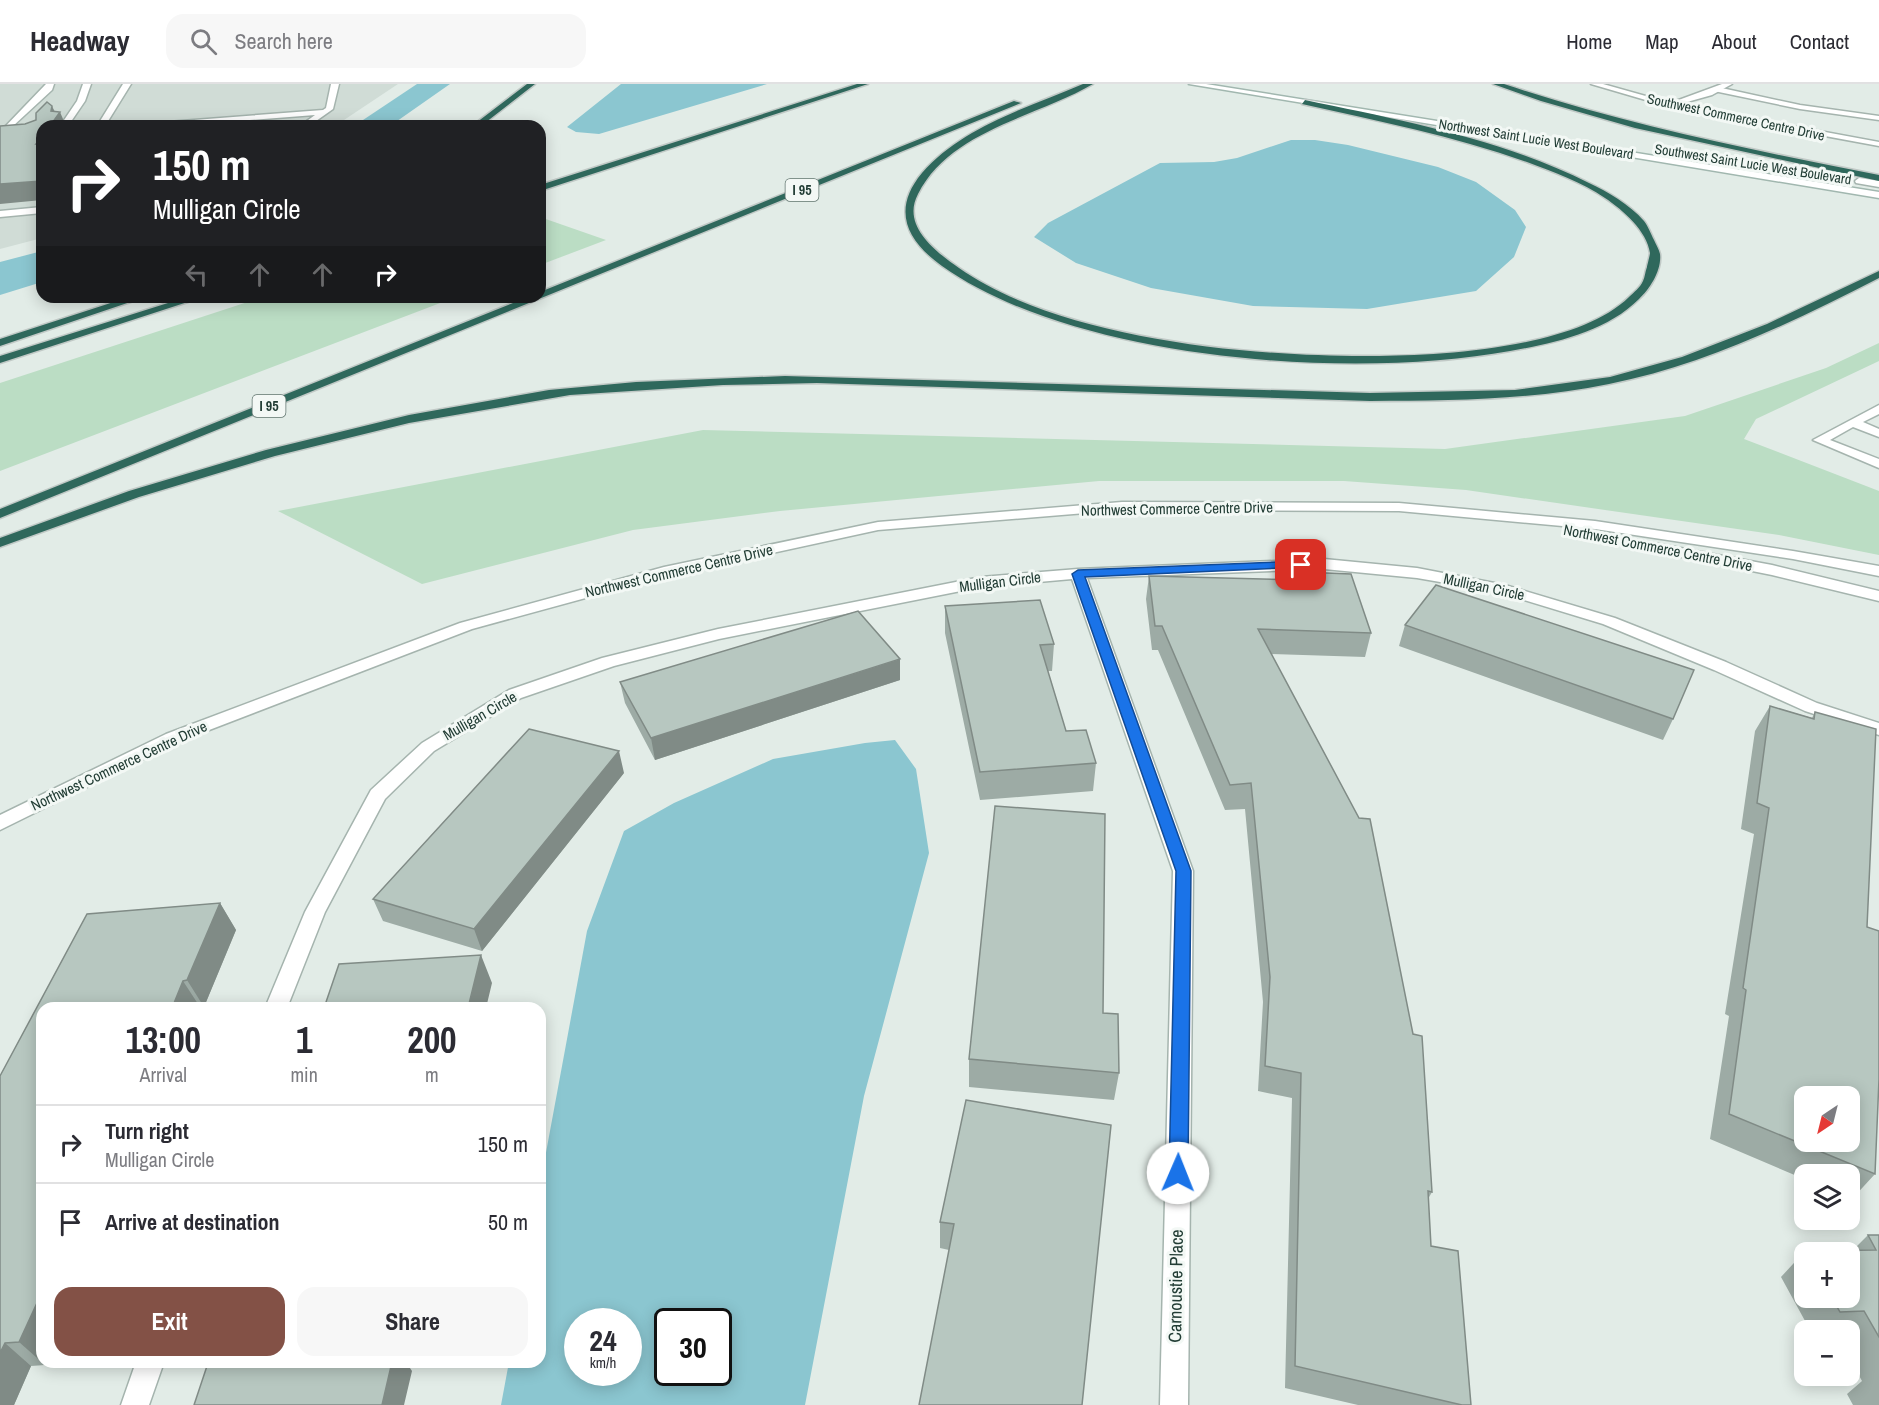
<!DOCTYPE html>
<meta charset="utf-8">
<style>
:root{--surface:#fff;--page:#f7f7f7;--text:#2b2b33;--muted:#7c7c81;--line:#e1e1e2;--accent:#835146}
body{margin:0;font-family:"Archivo Narrow",sans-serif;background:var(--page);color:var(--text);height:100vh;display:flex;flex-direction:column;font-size:22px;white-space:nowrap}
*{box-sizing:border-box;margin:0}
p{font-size:20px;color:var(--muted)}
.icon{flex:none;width:33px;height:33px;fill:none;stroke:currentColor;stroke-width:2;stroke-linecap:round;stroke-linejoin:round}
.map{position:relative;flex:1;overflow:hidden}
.details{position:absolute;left:36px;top:918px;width:510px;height:366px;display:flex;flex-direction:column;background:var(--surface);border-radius:18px;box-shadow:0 3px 15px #0003}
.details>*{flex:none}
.hud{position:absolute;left:36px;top:36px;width:510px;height:183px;border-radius:18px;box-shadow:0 3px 15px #0003;background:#202124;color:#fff;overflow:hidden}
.needle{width:39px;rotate:215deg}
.fabs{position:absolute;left:1794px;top:1002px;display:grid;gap:12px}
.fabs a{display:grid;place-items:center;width:66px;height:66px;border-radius:12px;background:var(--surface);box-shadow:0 3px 15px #0003;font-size:30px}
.speed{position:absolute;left:564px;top:1224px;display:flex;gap:12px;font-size:30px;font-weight:700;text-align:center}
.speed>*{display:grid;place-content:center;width:78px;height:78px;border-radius:50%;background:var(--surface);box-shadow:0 3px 15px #0003;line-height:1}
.speed small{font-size:15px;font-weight:400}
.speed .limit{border:3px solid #111;border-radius:9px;background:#fff;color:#111}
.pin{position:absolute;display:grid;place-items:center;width:51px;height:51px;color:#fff;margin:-26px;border-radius:12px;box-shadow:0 3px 9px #0006}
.me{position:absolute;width:66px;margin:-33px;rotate:1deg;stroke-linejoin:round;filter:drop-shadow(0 0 4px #0008)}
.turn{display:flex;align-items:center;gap:21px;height:126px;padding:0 18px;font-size:27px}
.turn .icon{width:78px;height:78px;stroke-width:2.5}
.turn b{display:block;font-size:42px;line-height:51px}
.lanes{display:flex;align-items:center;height:57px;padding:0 18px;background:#0003;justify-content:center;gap:30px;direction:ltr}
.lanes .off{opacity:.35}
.eta{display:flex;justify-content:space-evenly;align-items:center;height:102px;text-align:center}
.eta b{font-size:36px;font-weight:800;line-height:42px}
.button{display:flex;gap:12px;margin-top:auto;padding:12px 18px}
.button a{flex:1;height:69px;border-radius:18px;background:var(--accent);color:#fff;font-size:24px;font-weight:800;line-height:69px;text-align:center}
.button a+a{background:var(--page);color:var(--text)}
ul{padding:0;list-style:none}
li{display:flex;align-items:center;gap:18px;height:78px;padding:0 18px;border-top:2px solid var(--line)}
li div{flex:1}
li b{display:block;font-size:22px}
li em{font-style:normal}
header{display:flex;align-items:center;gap:36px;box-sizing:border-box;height:84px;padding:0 30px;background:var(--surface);border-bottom:2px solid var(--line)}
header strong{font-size:28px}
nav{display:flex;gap:33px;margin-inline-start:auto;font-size:21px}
.search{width:420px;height:54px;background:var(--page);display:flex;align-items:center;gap:15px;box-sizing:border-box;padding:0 21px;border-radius:18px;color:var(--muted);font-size:22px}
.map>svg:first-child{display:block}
.built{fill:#d0dcd6}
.green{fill:#bbddc4}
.water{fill:#8bc6d0;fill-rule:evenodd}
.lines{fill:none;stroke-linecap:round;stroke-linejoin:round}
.service-casing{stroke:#a5b4ae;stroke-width:3}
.minor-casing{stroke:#a5b4ae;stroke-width:3}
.tertiary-casing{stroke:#a5b4ae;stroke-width:3}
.secondary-casing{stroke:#a1b7af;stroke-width:3}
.motorway-casing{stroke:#c1c9c6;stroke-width:3}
.service{fill:#fff;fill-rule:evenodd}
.minor{fill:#fff;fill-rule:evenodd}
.tertiary{fill:#fff;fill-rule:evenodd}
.secondary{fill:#fff;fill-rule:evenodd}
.motorway{fill:#2f685c;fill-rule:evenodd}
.wall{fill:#9daba5;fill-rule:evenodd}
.shaded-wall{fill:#808b86}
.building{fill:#b7c7c0;stroke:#808b86;stroke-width:1.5;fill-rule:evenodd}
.route{fill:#1a73e8;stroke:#114b97;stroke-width:1.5}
.labels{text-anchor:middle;stroke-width:6;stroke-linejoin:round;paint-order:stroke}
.far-street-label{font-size:14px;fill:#223d35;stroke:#f3f8f5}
.shield{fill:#f3f8f5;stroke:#61756f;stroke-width:1.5}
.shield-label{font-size:14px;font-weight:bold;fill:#223d35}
.street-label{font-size:15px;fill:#223d35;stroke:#f3f8f5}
.near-street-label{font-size:18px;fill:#223d35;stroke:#f3f8f5}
</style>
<header>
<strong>Headway</strong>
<div class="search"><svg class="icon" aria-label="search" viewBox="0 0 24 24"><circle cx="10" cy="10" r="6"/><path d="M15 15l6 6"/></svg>Search here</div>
<nav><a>Home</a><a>Map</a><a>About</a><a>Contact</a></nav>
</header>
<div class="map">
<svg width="1879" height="1321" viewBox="0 0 1879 1321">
<rect width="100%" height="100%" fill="#e2ece7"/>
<path class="built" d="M0 0H398L335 42H42V154L0 165Z"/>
<path class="green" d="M540 133 606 156 540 181Z
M263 213H456L0 387V299Z
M1879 259V277L1756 335 1744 355 1879 407V471L1779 451 1466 406 1344 397H1099L780 427 633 446 422 500 278 427 703 346 1445 365 1685 332 1826 284Z"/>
<path class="water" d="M417 0H450L390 42H354Z
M621 0H767L599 50 576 48 567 43Z
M1291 56H1315L1348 61 1438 83 1476 98 1515 126 1526 143 1514 173 1476 207 1367 225 1253 222 1151 204 1076 179 1034 153 1048 139 1160 79 1214 78 1237 74Z
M42 167V198L0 211V178Z
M895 656 916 685 929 769 864 1012 805 1321H501L509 1278H540V1101L587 847 624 747 674 719 773 675 865 659ZM578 1238H628V1288H578ZM668 1238H718V1288H668Z"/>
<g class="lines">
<defs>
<path id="service" d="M46 0H54L52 6 0 54V48Z
M83 0H91L85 17 68 42H60L77 17Z
M123 0H131L105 42H97Z
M331 0H339L333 25 309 42H300L315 31 172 42H138L142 40 323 26 326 24Z
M1717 3 1800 21 1879 32V36L1800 25 1714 7Z
M42 123V129L0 133V127Z
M1879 321V330L1863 338 1879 345V353L1853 343 1830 356 1879 375V384L1813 356Z"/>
<path id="minor" d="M1722 0H1732L1712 11 1669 23 1665 21Z
M1324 475 1417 484 1505 501 1615 534 1726 578 1817 619 1879 639V651L1805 627 1714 586 1603 540 1498 508 1417 494 1324 485 1087 494 1193 787 1188 1321H1160L1173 787 1072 495 981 503 719 555 614 582 521 614 434 667 385 715 325 828 287 924H265L305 828 371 706 422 659 509 606 602 574 718 545 981 493 1078 485Z
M136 1278H164L149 1321H121Z"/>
<path id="tertiary" d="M1591 0H1603L1674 20 1879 58V62L1673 24Z
M1859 94 1879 97V103L1856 99 1855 97Z
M1122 418 1399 419 1595 437 1793 467 1879 482V492L1793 475 1595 445 1399 427 1122 426 878 446 666 492 472 545 178 658 0 746V731L166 650 460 539 664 483 878 438Z
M1632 455 1772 481 1879 507V517L1772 491 1627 462 1625 459Z"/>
<path id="secondary" d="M1189 0H1206L1879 108V114Z"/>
<path id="motorway" d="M527 0H535L481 42H472Z
M857 0H868L540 107V101Z
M1083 0H1093C1037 33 950 46 918 110 901 142 936 168 959 184 1060 255 1251 273 1372 272 1442 272 1577 264 1629 213 1634 208 1640 204 1643 197 1645 193 1645 188 1647 183 1647 182 1650 171 1650 169 1647 147 1623 126 1605 114 1582 98 1553 88 1527 78 1454 52 1378 37 1302 20L1305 16C1401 36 1501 55 1589 99 1608 108 1629 120 1644 137 1648 142 1651 150 1654 156 1656 161 1659 165 1660 170 1662 186 1650 205 1639 215 1606 248 1555 259 1510 267 1352 296 1076 277 942 182 907 157 891 126 922 89 962 43 1029 23 1083 0Z
M1493 0H1504C1627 41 1752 66 1879 91V97L1635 44 1541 17Z
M1014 17 1021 19 0 434V425L528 213H540V208Z
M1879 187V194C1793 238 1705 281 1609 300 1530 316 1450 317 1370 317L817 299 723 301 570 311 409 339 275 372 139 413 0 463V454L129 407 266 366 409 331 549 306 636 298 785 292 1370 309 1515 306 1610 293 1682 273 1767 240Z
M129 213H145L0 262V255Z
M187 213H203L0 279V272Z"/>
</defs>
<use href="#service" class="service-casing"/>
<use href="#minor" class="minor-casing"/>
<use href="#tertiary" class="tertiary-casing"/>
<use href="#secondary" class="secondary-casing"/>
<use href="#motorway" class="motorway-casing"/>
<use href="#service" class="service"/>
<use href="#minor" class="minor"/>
<use href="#tertiary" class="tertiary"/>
<use href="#secondary" class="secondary"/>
<use href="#motorway" class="motorway"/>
</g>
<path class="wall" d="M1300 488 1371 549 1365 573 1272 570 1432 1108 1428 1115 1431 1162 1471 1321H1358L1285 1304 1292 1014 1258 1007 1263 918 1245 725 1225 726 1158 566H1152L1146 515 1149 492 1298 496Z
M945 522 1054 560 1052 587H1048L1066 647 1096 679 1093 707 980 716 945 549Z
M1405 541 1673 635 1663 656 1399 562Z
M900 596 655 676 625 619 620 598Z
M1770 622 1812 634 1815 628 1867 843 1875 1090 1852 1115 1850 1114V1090H1804V1095L1710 1055 1729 932 1725 930 1754 750 1741 745 1755 647Z
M624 689 482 867 383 837 373 815Z
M220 819 236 846 204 923 200 924H42V1278H46L45 1281 31 1282 14 1321H0V992L87 830Z
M1103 929 1119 989 1114 1016 969 1003V975Z
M966 1016 1082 1321 949 1166 940 1164V1138Z
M1868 1151H1879V1321H1853L1847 1310 1862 1297 1850 1275V1246H1810L1781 1193 1805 1167 1853 1166ZM1804 1168H1850V1214H1804Z"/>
<path class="shaded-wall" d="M52 22 57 32 60 28 66 42H50Z
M42 52V72L36 60Z
M42 97V116L0 120V100Z
M900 575V596L655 676 651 654Z
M619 667 624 689 482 867 474 845Z
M220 819 236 846 204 923 187 896Z
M481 871 492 899 486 924H468Z
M183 897 200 923V924H172Z
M42 1208V1278H46L45 1281 19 1258Z
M5 1259 31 1282 14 1321H0V1269Z
M392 1278H406L412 1287 404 1321H382Z"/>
<path class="building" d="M47 18 52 22 51 27 60 28 50 42H42V52L36 60 42 59V97L0 100V42L25 40 36 36V29Z
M1300 488 1351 490 1371 549 1258 545 1359 734 1370 735 1413 950 1422 952 1432 1108 1428 1107 1431 1162 1458 1167 1471 1321H1462L1295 1282 1301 989 1265 982 1270 893 1251 699 1230 701 1162 542H1155L1149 492 1302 496Z
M1436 501 1694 586 1673 635 1405 541Z
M1040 516 1054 560 1040 561 1066 647 1086 646 1096 679 980 688 945 522Z
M858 527 900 575 651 654 620 598Z
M1770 622 1814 635 1815 628 1876 645 1867 843 1879 847V995L1875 1090 1729 1030 1746 906 1743 904 1769 724 1757 719ZM1804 1012H1850V1058H1804Z
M529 645 619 667 474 845 373 815Z
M995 722 1105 730 1103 929 1118 930 1119 989 969 975Z
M220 819 187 896 183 897 172 924H42V1208L19 1258 5 1259 0 1269V992L87 830Z
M481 871 468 924H324L339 880Z
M966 1016 1111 1041 1082 1321H919L954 1140 940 1138Z
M1868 1151H1879V1253L1864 1227 1840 1228 1832 1214H1850V1168H1806L1805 1167 1876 1166Z
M216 1278H392L382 1321H194L208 1279Z"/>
<path class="route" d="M1301 477 1307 481 1305 483 1085 493 1191 787 1188 1089 1185 1095 1178 1098 1172 1095 1169 1089 1176 787 1072 490 1078 486Z"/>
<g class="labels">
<g class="far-street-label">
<text transform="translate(1736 33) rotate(12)" y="5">Southwest Commerce Centre Drive</text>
<text transform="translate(1536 55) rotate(9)" y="5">Northwest Saint Lucie West Boulevard</text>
<text transform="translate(1753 80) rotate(9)" y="5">Southwest Saint Lucie West Boulevard</text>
</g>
<g class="shield">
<rect x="785.5" y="95" width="33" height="22" rx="4.5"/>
<rect x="252.5" y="311" width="33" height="22" rx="4.5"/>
</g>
<g class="shield-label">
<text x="802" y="111">I 95</text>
<text x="269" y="327">I 95</text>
</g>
<g class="street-label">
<text transform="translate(1177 425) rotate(-1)" y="5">Northwest Commerce Centre Drive</text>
<text transform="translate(1658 464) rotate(11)" y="5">Northwest Commerce Centre Drive</text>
<text transform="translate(679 487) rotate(-13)" y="5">Northwest Commerce Centre Drive</text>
<text transform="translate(1000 498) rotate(-7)" y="5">Mulligan Circle</text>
<text transform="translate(1484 503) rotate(12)" y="5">Mulligan Circle</text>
<text transform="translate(480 632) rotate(-30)" y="5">Mulligan Circle</text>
<text transform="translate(119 682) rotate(-25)" y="5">Northwest Commerce Centre Drive</text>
</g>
<g class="near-street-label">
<text transform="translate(1176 1202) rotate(-89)" y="6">Carnoustie Place</text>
</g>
</g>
</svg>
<div class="fabs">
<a><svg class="needle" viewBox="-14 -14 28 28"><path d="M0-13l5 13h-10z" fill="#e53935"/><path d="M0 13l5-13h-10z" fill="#7c7c81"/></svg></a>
<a><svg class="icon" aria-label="layers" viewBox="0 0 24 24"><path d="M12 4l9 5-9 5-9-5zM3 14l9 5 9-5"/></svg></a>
<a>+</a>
<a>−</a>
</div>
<div class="speed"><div>24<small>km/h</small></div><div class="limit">30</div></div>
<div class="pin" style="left:1301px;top:481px;background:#d93025"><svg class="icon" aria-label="arrive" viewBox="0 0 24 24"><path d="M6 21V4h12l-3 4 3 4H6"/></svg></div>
<svg class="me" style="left:1178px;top:1089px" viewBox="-20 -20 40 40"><circle r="19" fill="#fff"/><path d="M0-13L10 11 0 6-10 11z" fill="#1a73e8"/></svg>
<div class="hud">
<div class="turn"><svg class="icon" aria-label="right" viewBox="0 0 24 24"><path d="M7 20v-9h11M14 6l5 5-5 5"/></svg><div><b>150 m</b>Mulligan Circle</div></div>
<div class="lanes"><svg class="icon off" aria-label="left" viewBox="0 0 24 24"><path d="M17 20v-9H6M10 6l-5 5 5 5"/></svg><svg class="icon off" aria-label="ahead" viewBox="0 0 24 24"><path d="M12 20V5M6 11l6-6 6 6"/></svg><svg class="icon off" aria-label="ahead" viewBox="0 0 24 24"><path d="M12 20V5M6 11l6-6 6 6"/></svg><svg class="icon" aria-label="right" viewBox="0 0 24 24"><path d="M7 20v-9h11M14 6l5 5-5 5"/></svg></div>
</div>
<section class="details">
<div class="eta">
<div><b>13:00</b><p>Arrival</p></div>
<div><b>1</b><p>min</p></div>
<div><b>200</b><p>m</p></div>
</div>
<ul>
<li><svg class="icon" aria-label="right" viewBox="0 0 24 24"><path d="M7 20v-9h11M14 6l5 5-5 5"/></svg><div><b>Turn right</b><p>Mulligan Circle</p></div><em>150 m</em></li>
<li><svg class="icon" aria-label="arrive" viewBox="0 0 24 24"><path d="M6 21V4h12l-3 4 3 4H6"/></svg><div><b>Arrive at destination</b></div><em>50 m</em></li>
</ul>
<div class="button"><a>Exit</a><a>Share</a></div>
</section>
</div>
